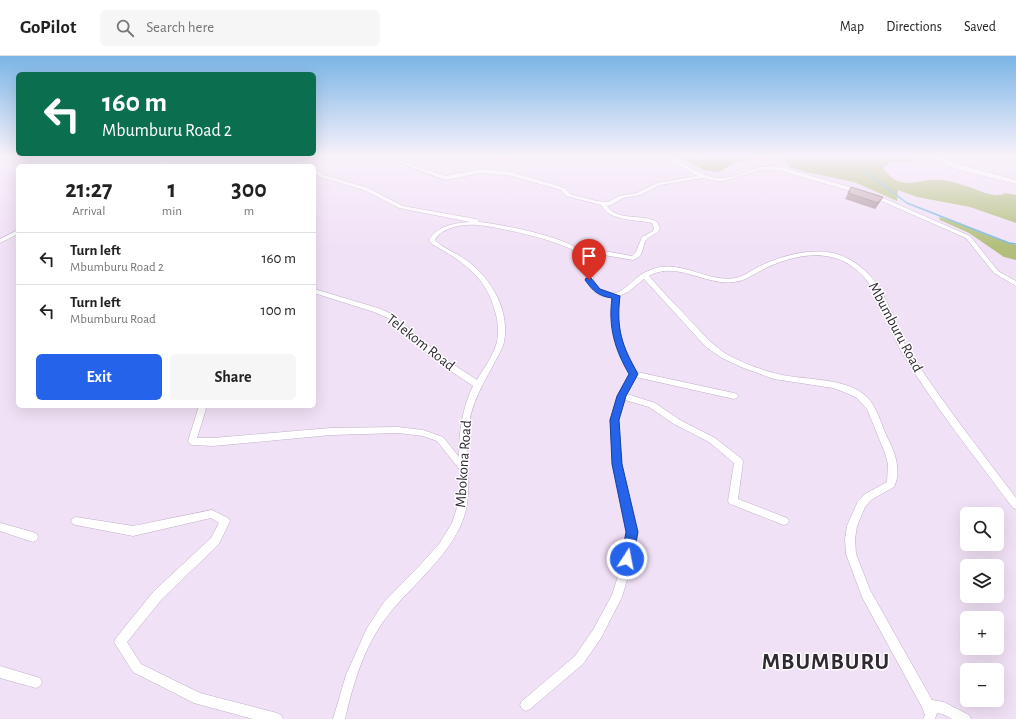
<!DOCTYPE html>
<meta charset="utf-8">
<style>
:root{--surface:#fff;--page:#f6f6f6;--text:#222;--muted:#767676;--line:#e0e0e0;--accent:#2563eb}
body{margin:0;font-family:"Alegreya Sans",sans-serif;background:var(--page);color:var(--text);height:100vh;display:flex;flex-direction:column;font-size:15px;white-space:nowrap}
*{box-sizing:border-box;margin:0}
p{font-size:13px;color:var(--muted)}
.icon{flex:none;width:22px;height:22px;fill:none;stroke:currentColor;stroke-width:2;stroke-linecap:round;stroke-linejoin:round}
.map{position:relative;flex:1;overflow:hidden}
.panel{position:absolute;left:16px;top:108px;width:300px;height:244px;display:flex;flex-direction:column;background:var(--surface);border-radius:6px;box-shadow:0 4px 16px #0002}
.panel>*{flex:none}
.guide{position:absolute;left:16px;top:16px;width:300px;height:84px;border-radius:6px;box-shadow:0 4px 16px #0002;background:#0b6e4f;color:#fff;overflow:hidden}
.tools{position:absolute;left:960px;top:451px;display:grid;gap:8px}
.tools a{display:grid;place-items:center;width:44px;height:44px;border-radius:6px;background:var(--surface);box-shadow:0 4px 16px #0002;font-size:20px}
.pin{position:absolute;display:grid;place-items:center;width:34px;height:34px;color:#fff;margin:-41px -17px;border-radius:50% 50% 50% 0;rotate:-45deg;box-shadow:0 0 4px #0007}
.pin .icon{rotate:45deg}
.me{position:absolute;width:44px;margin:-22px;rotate:11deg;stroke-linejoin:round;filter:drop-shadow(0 0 3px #0008)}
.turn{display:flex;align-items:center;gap:14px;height:84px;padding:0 20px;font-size:18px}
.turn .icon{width:52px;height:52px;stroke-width:2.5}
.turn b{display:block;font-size:28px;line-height:34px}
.eta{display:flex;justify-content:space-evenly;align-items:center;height:68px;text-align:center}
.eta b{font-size:24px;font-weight:600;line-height:28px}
.button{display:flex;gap:8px;margin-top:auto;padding:8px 20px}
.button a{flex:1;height:46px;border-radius:6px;background:var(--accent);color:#fff;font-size:16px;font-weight:600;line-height:46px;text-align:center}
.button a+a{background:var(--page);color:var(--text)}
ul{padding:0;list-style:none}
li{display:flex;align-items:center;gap:12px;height:52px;padding:0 20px;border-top:1px solid var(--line)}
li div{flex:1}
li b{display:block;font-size:15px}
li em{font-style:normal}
header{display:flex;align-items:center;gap:24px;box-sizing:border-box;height:56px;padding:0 20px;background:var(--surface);border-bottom:1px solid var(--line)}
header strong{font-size:19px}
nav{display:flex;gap:22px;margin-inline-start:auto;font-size:14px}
.search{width:280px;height:36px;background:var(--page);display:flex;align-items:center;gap:10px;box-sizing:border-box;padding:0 14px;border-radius:6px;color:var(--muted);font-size:15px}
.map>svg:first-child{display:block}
.forest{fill:#b2be7a}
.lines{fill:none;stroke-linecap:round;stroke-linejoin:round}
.stream{stroke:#75b7e2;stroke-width:1.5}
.street-casing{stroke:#beafc4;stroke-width:1}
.secondary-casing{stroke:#beafc4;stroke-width:1}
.street{fill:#fff;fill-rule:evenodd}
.secondary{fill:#fff;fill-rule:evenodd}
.wall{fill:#a99097}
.shaded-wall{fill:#89767b}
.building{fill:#c4a8b0;stroke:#89767b}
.route{fill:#2563eb;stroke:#184099}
.labels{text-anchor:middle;stroke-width:3;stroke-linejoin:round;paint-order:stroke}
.street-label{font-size:15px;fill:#302a32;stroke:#fff}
.near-district-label{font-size:23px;font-weight:bold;letter-spacing:1px;fill:#302a32;stroke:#fff}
</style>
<header>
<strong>GoPilot</strong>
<div class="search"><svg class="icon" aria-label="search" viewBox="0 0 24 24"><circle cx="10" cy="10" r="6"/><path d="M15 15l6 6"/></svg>Search here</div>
<nav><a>Map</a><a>Directions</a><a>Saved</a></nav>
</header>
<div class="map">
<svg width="1016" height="663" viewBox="0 0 1016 663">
<rect width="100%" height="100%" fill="#f1e1f6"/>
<path class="forest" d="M674 99C685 99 693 104 704 104L708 99H750L751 103 736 106 719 116 704 114Z
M778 99H846L874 101 910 99 914 104 909 107 891 106 883 112C901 138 918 121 942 124 952 125 963 129 972 132 981 135 996 143 1005 137L1016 139V167L970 151 917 141 898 134 897 145 854 126 806 116 789 111 783 101Z
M939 161C966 168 989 182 1016 189V204L1004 201 969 177 940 164Z"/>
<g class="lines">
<path class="stream" d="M864 115 907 147 1009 187 1016 188"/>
<defs>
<path id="street" d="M169 99H174L161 110H155Z
M289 99C299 99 306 103 313 110H307L300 104Z
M379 99H385L445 120 481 113 512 116 565 132 570 138 597 145 608 146 619 140 637 137 657 127 697 120 680 110 666 99H671L692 113 708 120 716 122 732 121 760 111 778 110 863 135 864 136 861 138 778 114H760L724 125H716L703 122 660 129 640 139 623 142 611 149 607 150C618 166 643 157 657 166L660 172C657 179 652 178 647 183 641 189 646 199 633 204L598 198 585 199C592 212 591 232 607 237 621 241 632 224 642 218 645 216 650 214 653 213 681 203 707 227 736 222 744 220 752 214 760 210 781 200 809 192 833 197 849 201 862 210 873 223 890 244 895 273 909 295 942 346 980 394 1016 442V453L1013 452C975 401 935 351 902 297 889 274 884 247 868 226 859 214 846 204 831 201 809 196 784 203 764 213 754 218 745 225 734 226 705 230 676 204 649 220 662 235 676 250 690 264 702 277 713 290 728 299 745 308 764 315 782 319 807 324 848 322 867 341 877 351 881 368 887 381 895 396 902 415 894 431L871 444 865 451 857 470 855 483 856 498 870 534 932 644 944 646 969 659 971 663H952L943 658 937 657 935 663H923L925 659 923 653 862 541 846 498 845 483 847 470 858 445 865 438 887 426 888 408 885 397 867 353 857 342 849 338 833 332 774 323 741 311 722 302 706 291 644 223 628 236 619 240C619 248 618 255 618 262 619 282 627 299 637 316L734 337 737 338 738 340 737 342 734 343 636 321 627 338 655 347 680 364 715 382 742 403 743 406 738 443 787 462 789 465 787 468 784 469 730 448 728 445 734 407 709 386 674 368 649 351 625 344 618 364 621 408 637 476 629 517 622 541 601 582 583 608 530 653 526 655 522 653 520 649 522 645 575 600 593 574 612 539 619 517 627 476 613 408 610 364 618 340 630 318C615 292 609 272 612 242 576 238 594 212 576 196 562 185 495 170 476 169 463 168 442 171 435 184 441 191 458 198 466 204 492 222 512 258 503 290 491 316 474 338 469 367 463 402 476 438 460 471 444 504 416 526 393 553 366 584 354 624 345 663H333L346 619 367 572 384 546 421 508 439 488 452 467 456 455 459 441 460 414 437 385 423 380 398 377 331 379 213 390 192 389 189 387 188 385 198 353 196 350H204L206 353 197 382H213L331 372 398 371 423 374 443 381 459 401C459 375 462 353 473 330L439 307 388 262 374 256 314 237V233L378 252 392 258 445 303 477 324C484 312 493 300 497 286 499 276 498 265 495 255 486 220 462 205 432 188L429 184C437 170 454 167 470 166L399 152 364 134 320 121 314 116V112L324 119 368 132 403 150 476 163 478 164 479 166C501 168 567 181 582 196L598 194 632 200 636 196 642 181 653 175 654 172 652 167C635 163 611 166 601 149L566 140 561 134 512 120 481 117 445 124Z
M870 138H874L970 180 998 215 1016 225V230L994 217 966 182 870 140Z
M18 174V178L0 187V183Z
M212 454 228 462 230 465 219 488 162 543 127 586 141 608 200 637 277 657 281 659 283 663H253L194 647 133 616 114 586 116 582 154 535 211 482 219 467 211 462 133 480 76 469 73 468 71 465 73 462 76 461 133 470Z
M0 467 33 476 37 478 38 481 37 484 33 486 0 475Z
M0 610 40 622 42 626 40 630 36 632 0 622Z"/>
<path id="secondary" d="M928 99H938L958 108 1016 124V128L952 112Z"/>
</defs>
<use href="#street" class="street-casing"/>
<use href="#secondary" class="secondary-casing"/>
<use href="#street" class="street"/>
<use href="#secondary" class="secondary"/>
</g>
<path class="wall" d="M848 137 883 141 875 153 845 143Z"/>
<path class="shaded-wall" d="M883 141 875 153 878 147Z"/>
<path class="building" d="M851 131 883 141 878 147 848 137Z"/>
<linearGradient id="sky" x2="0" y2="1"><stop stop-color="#7ab5e6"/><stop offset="0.52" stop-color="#f9f2fb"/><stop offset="1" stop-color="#f9f2fb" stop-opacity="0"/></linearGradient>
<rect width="1016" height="192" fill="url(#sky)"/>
<path class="route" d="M586 222H591L600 233 620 240C616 273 622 290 638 318L626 340 619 364 622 408 638 476 633 503 631 507 627 509 623 507 621 503 626 476 612 408 610 364 617 340 629 318C615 294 608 271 612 242 598 240 593 235 585 224Z"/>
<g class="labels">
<g class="street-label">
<text transform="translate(896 271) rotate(62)" y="5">Mbumburu Road</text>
<text transform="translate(421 286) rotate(38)" y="5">Telekom Road</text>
<text transform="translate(463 408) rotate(-86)" y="5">Mbokona Road</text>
</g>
<g class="near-district-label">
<text x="826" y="613">MBUMBURU</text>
</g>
</g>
</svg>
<div class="tools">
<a><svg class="icon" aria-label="search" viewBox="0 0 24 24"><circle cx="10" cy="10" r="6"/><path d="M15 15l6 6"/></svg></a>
<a><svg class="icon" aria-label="layers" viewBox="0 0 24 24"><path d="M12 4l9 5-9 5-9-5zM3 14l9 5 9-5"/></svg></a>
<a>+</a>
<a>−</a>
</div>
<div class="pin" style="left:589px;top:224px;background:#d93025"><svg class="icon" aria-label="arrive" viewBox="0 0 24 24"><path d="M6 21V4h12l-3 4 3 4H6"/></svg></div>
<svg class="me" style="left:627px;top:503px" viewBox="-20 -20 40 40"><circle r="17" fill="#2563eb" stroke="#fff" stroke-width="3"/><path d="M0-11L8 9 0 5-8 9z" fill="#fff"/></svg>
<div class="guide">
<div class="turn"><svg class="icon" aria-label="left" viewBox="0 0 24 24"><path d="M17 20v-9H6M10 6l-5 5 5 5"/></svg><div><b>160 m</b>Mbumburu Road 2</div></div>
</div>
<section class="panel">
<div class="eta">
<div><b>21:27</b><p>Arrival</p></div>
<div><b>1</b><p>min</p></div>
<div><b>300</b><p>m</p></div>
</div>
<ul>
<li><svg class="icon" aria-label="left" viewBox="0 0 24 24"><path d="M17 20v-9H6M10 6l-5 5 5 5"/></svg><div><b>Turn left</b><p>Mbumburu Road 2</p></div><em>160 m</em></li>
<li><svg class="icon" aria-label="left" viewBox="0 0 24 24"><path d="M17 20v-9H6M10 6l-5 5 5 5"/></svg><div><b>Turn left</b><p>Mbumburu Road</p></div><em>100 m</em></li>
</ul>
<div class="button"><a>Exit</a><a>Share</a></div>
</section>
</div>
